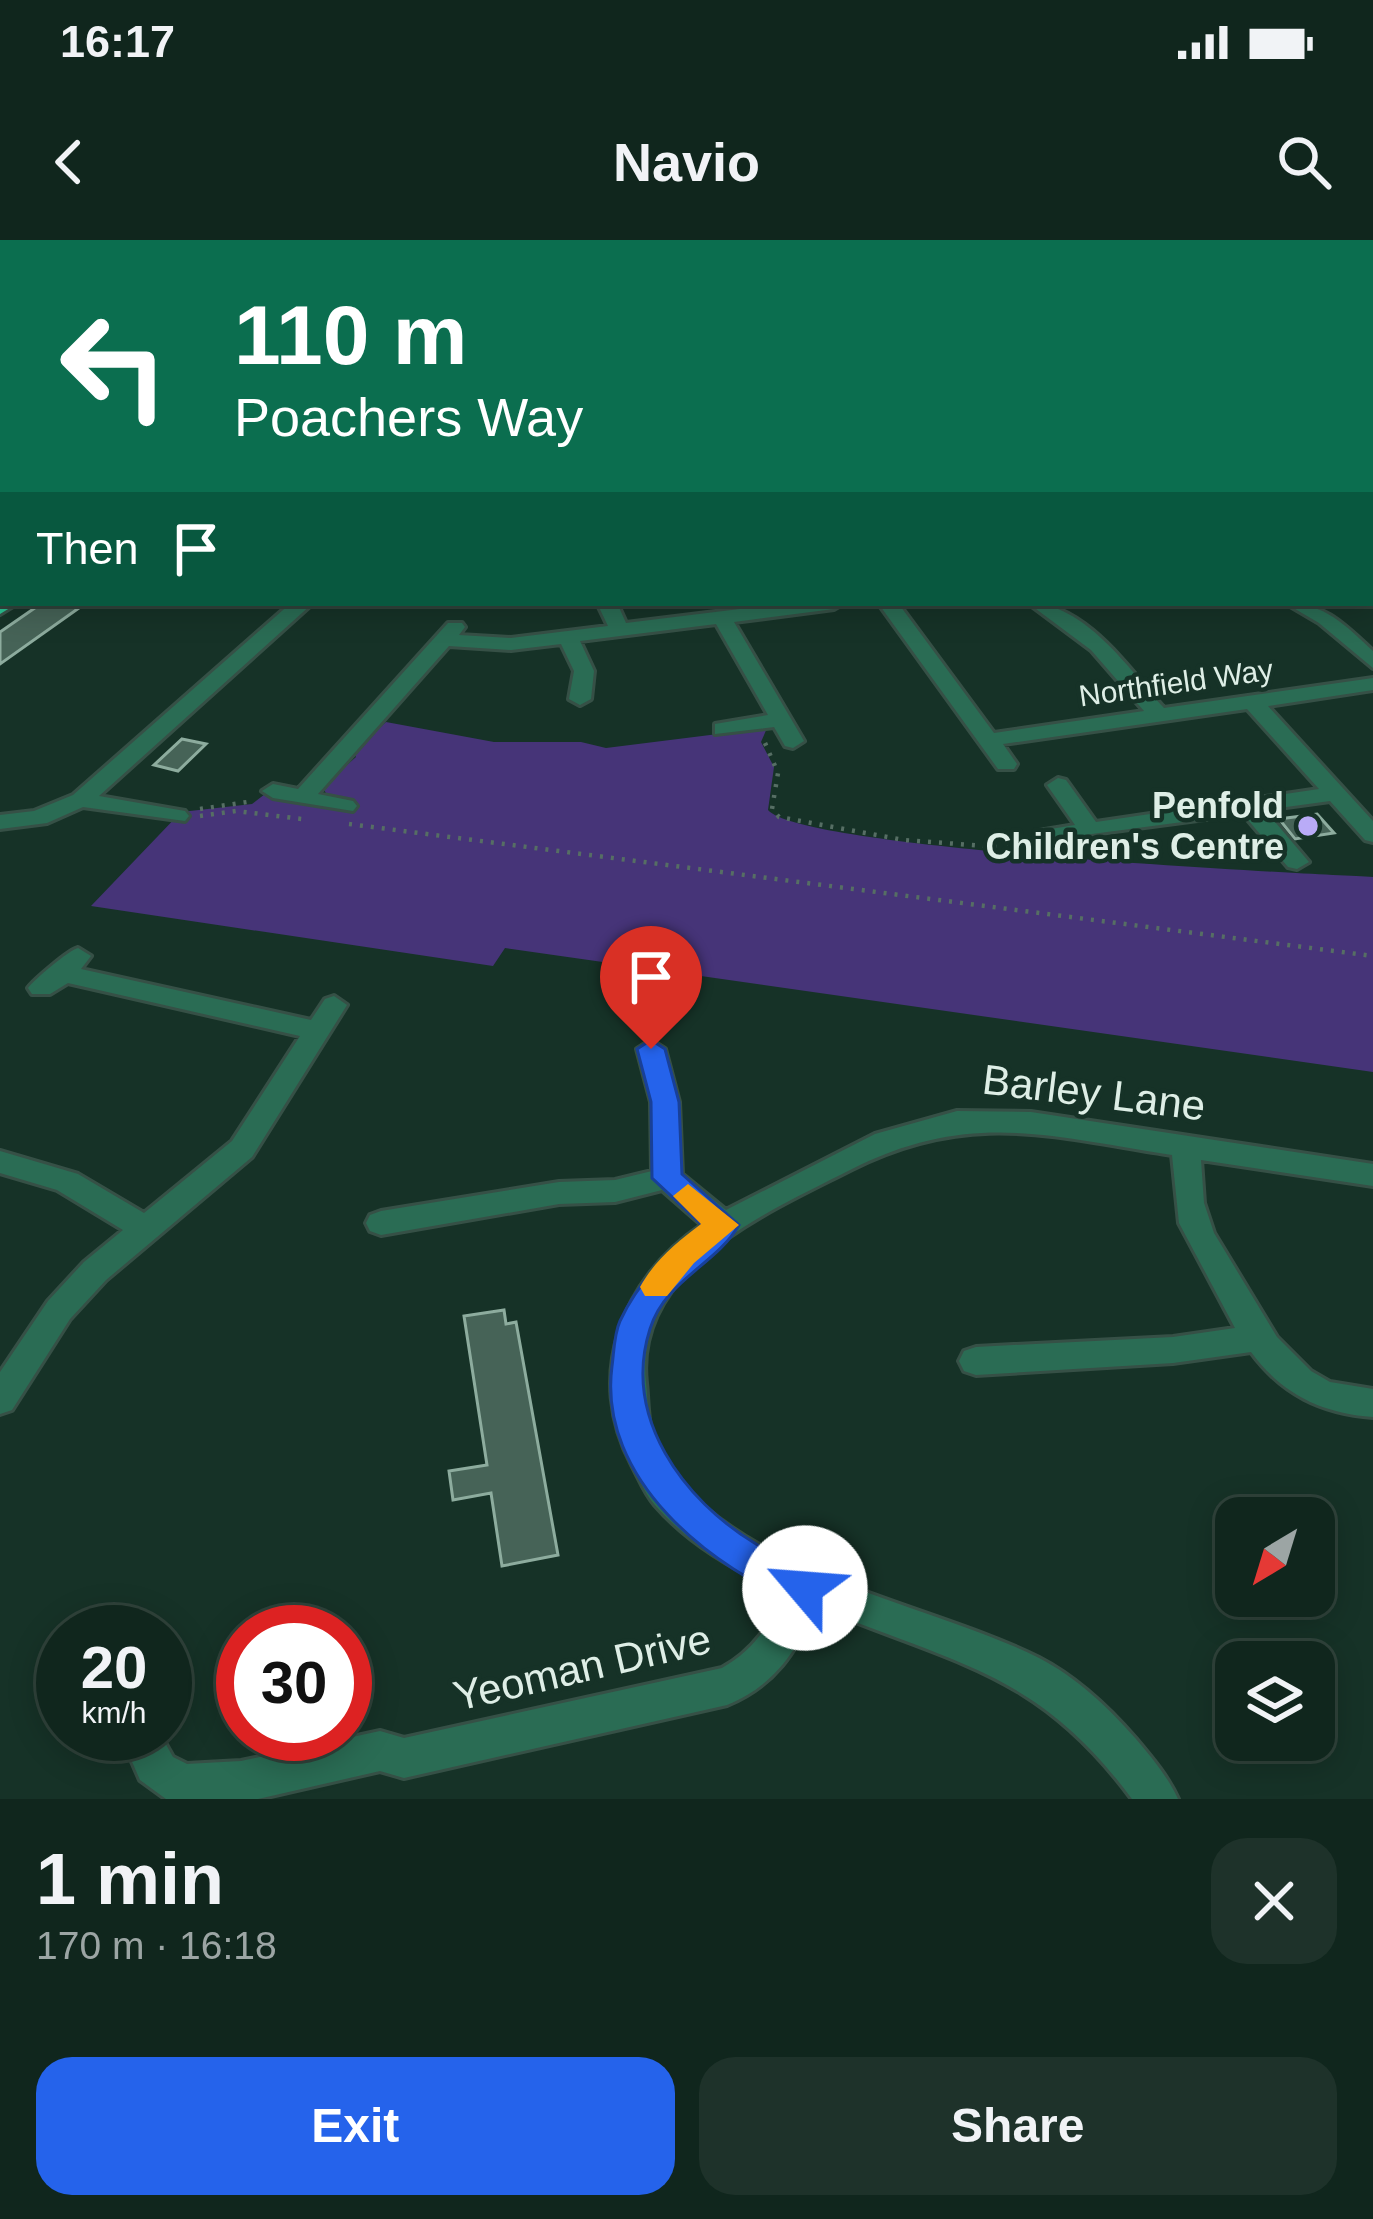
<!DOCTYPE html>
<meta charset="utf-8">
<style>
:root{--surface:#10261d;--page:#1e322a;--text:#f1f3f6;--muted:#9ca5a4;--line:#30433b;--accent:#2563eb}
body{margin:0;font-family:Helvetica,sans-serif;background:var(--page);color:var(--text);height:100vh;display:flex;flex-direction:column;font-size:45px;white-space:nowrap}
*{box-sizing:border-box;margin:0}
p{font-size:39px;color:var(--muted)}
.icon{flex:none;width:66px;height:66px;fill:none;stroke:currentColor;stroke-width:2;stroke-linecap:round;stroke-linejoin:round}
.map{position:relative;height:1559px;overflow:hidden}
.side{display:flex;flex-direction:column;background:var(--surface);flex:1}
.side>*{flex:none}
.guide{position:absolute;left:0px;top:0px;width:1374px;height:366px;box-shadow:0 6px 30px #0003,0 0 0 3px var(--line);background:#0b6e4f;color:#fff;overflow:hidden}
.needle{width:78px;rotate:218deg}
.controls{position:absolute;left:1215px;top:1257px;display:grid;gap:24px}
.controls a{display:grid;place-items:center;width:120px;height:120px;border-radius:24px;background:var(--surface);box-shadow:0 6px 30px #0003,0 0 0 3px var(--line);font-size:60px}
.speed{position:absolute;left:36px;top:1365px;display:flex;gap:24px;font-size:60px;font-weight:700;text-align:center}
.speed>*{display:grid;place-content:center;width:156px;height:156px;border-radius:50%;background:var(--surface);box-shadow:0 6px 30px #0003,0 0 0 3px var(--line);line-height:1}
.speed small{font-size:30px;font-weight:400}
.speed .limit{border:18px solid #d22;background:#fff;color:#111}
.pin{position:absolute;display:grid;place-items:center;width:102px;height:102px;color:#fff;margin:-123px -51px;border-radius:50% 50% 50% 0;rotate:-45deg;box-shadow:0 0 12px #0007}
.pin .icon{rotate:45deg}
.me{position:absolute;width:132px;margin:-66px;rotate:297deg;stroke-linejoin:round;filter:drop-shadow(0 0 9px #0008)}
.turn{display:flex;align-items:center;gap:42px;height:252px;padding:0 36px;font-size:54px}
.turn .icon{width:156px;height:156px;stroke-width:2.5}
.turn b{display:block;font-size:84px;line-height:102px}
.then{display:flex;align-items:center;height:114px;padding:0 36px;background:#0003;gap:24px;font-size:45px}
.round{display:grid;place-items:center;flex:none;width:126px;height:126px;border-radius:36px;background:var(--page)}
.head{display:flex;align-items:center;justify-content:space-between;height:204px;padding:0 36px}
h1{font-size:72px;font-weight:700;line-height:90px}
.action{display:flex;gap:24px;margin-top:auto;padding:24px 36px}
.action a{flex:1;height:138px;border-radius:36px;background:var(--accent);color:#fff;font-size:48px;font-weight:700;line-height:138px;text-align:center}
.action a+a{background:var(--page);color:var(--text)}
.status{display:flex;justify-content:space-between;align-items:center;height:84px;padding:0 60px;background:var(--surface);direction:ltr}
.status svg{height:33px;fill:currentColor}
header{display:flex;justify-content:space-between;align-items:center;height:156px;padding:0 36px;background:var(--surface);font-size:54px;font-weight:700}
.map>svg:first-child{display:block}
.green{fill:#463478}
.building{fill:#466357;stroke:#8dac9e;stroke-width:3}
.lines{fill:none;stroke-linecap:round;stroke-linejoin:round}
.minor-casing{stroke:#365046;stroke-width:6}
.major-casing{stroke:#365046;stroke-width:6}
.highway-casing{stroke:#365046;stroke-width:6}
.path-far1{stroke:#566e64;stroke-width:3;stroke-dasharray:1.5 4.5;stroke-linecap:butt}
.path{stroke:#566e64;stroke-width:4.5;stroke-dasharray:3 8;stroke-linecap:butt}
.minor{fill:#2a6c54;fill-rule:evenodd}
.major{fill:#33a57f;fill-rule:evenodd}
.highway{fill:#29bd8e;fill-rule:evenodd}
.route{fill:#2563eb;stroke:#184099;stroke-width:3}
.slow{fill:#f59e0b}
.poi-dot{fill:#b9abf7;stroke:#163227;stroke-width:4.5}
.labels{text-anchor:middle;stroke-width:9;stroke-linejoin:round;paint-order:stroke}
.far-street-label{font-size:30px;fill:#deeee6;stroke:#163227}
.poi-label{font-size:36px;font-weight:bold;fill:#deeee6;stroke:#163227;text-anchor:end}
.near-street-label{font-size:42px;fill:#deeee6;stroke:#163227}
</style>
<div class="status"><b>16:17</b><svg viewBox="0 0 49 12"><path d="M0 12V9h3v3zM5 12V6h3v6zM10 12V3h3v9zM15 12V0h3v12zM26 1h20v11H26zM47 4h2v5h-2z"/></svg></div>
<header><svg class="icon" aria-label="back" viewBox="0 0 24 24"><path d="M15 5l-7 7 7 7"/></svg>Navio<svg class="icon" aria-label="search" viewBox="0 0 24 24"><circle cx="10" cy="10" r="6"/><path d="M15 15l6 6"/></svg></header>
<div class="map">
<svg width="1373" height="1559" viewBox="0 0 1373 1559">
<rect width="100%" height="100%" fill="#163227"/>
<path class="green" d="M386 482 494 502H581L606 508 767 488 761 502 774 527 768 570C802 609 1291 633 1373 637V832L505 708 493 726 91 666 181 572 252 564 265 554 345 572 352 564 328 556 322 547 356 517 353 511Z"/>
<path class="building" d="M42 363H86L0 424V392Z
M182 499 206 504 178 531 154 525Z
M1317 574 1334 593 1295 599 1279 579Z
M504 1070 506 1084 516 1082 558 1315 502 1326 491 1253 453 1260 449 1231 487 1225 464 1076Z"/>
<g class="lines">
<defs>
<path id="minor" d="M1118 0H1132L1135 3H1120Z
M1371 42H1373V50H1371Z
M1371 127H1373V137H1371Z
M0 149H3V159H0Z
M3 200V211L0 212V201Z
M0 332H3V344H0Z
M291 363H313L99 556 185 571 189 576 185 581 83 567 47 583 0 589V575L34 571 73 555Z
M597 363H617L626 383 788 363H844L834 369 734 382 804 501 793 508 785 506 774 487 715 494V484L768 475 716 384 580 401 594 431 591 459 580 465 569 459 574 431 561 404 511 410 449 406 318 554 353 561 357 566 353 571 273 558 262 551 273 544 298 549 448 383H462L465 387 459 395 511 398 608 386Z
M878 363H898L994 493 1144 471 1091 410 1028 363C1085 363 1129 429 1164 468L1373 438V450L1268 466 1373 581V602L1365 600 1330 561 1265 570 1309 622 1297 629 1288 627 1243 574 1039 601 1035 596 1039 591 1075 585 1047 545 1058 538 1066 540 1096 582 1319 549 1247 469 1003 504 1017 524 1014 529H998Z
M1285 363C1325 363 1345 385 1373 411V428L1319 383Z
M78 708 91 716 81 729 311 780 325 759 334 756 347 765 252 917 106 1040 70 1079 12 1170 0 1174V1132L48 1061 84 1022 123 990 57 950 0 933V911L78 934 144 973 232 901 300 796 68 743 50 754H32L28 748C34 740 69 710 78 708Z
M651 800 665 809 679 862 682 934 726 970 875 894 957 871 1031 872 1373 924V946L1201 920 1204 963 1214 993 1277 1097 1311 1131 1330 1142 1373 1149V1177C1321 1173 1282 1154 1251 1112L1173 1123 976 1135 964 1131 959 1121 964 1111 976 1107 1173 1097 1235 1088 1179 983 1172 915C1049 896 970 870 852 929 768 972 633 1028 646 1143 648 1160 647 1182 653 1197 707 1330 923 1359 1039 1418 1076 1437 1109 1468 1136 1499 1152 1518 1168 1537 1178 1559H1132C1037 1430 953 1424 816 1366 796 1412 775 1445 727 1465L404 1538 380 1531 258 1559H166L140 1540 120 1494H160L173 1517 187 1524 241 1521 380 1491 404 1498 722 1428C753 1411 771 1384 785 1352 737 1332 690 1305 655 1265 645 1254 639 1238 632 1225 585 1137 621 1039 702 985L662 950 615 962 559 964 381 995 370 991 366 983 370 975 381 971 559 942 615 940 652 931 651 862 637 809Z"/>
<path id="major" d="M1088 0H1108L1110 3H1090Z
M1371 201 1373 202V217L1371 216Z"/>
<path id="highway" d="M642 0H664L640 3Z
M0 356 3 363H18L0 374Z"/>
</defs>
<use href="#minor" class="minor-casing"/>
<use href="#major" class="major-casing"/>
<use href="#highway" class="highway-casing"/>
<path class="path-far1" d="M152 3 156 0"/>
<path class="path" d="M765 503 778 533 772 569 779 577 904 600 1026 609
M200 569 254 561
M200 576 236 571 302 579
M349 584 1373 716"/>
<use href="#minor" class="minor"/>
<use href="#major" class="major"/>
<use href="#highway" class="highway"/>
</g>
<path class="route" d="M651 800 665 809 679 862 682 934 739 985C716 1025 665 1040 650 1089 622 1177 683 1260 756 1304 778 1318 813 1324 824 1348L819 1360 805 1366C711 1329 597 1239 612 1126 614 1112 614 1094 620 1081 639 1040 668 1013 702 985L652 938 651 862 637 809Z"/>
<path class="slow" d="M688 944 739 985 694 1023 667 1056H645L640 1047C655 1020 677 1002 701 984L673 956Z"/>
<circle class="poi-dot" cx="1308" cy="586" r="12"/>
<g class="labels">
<g class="far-street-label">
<text transform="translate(1176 443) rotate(-8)" y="10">Northfield Way</text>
</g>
<g class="poi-label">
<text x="1284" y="578">Penfold<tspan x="1284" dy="41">Children's Centre</tspan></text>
</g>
<g class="near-street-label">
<text transform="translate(1094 852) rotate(7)" y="15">Barley Lane</text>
<text transform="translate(582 1427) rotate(-13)" y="15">Yeoman Drive</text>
</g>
</g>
</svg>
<div class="controls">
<a><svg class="needle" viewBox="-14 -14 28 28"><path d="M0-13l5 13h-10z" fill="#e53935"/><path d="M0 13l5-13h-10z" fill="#9ca5a4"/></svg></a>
<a><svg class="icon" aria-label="layers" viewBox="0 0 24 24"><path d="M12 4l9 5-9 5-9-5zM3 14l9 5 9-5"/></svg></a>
</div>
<div class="speed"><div>20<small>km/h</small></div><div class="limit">30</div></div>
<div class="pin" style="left:651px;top:809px;background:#d93025"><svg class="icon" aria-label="arrive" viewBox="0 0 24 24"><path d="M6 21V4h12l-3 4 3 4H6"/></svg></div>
<svg class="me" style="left:805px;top:1348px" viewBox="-20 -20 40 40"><circle r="19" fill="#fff"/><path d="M0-13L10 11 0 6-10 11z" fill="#2563eb"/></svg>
<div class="guide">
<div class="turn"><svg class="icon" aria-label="left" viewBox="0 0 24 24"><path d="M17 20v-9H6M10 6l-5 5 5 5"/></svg><div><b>110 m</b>Poachers Way</div></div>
<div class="then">Then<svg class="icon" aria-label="arrive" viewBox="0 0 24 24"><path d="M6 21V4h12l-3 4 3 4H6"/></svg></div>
</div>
</div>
<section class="side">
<div class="head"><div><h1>1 min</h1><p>170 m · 16:18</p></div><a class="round"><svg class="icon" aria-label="close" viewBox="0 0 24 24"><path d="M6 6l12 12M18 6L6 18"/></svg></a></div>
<div class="action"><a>Exit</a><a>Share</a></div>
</section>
